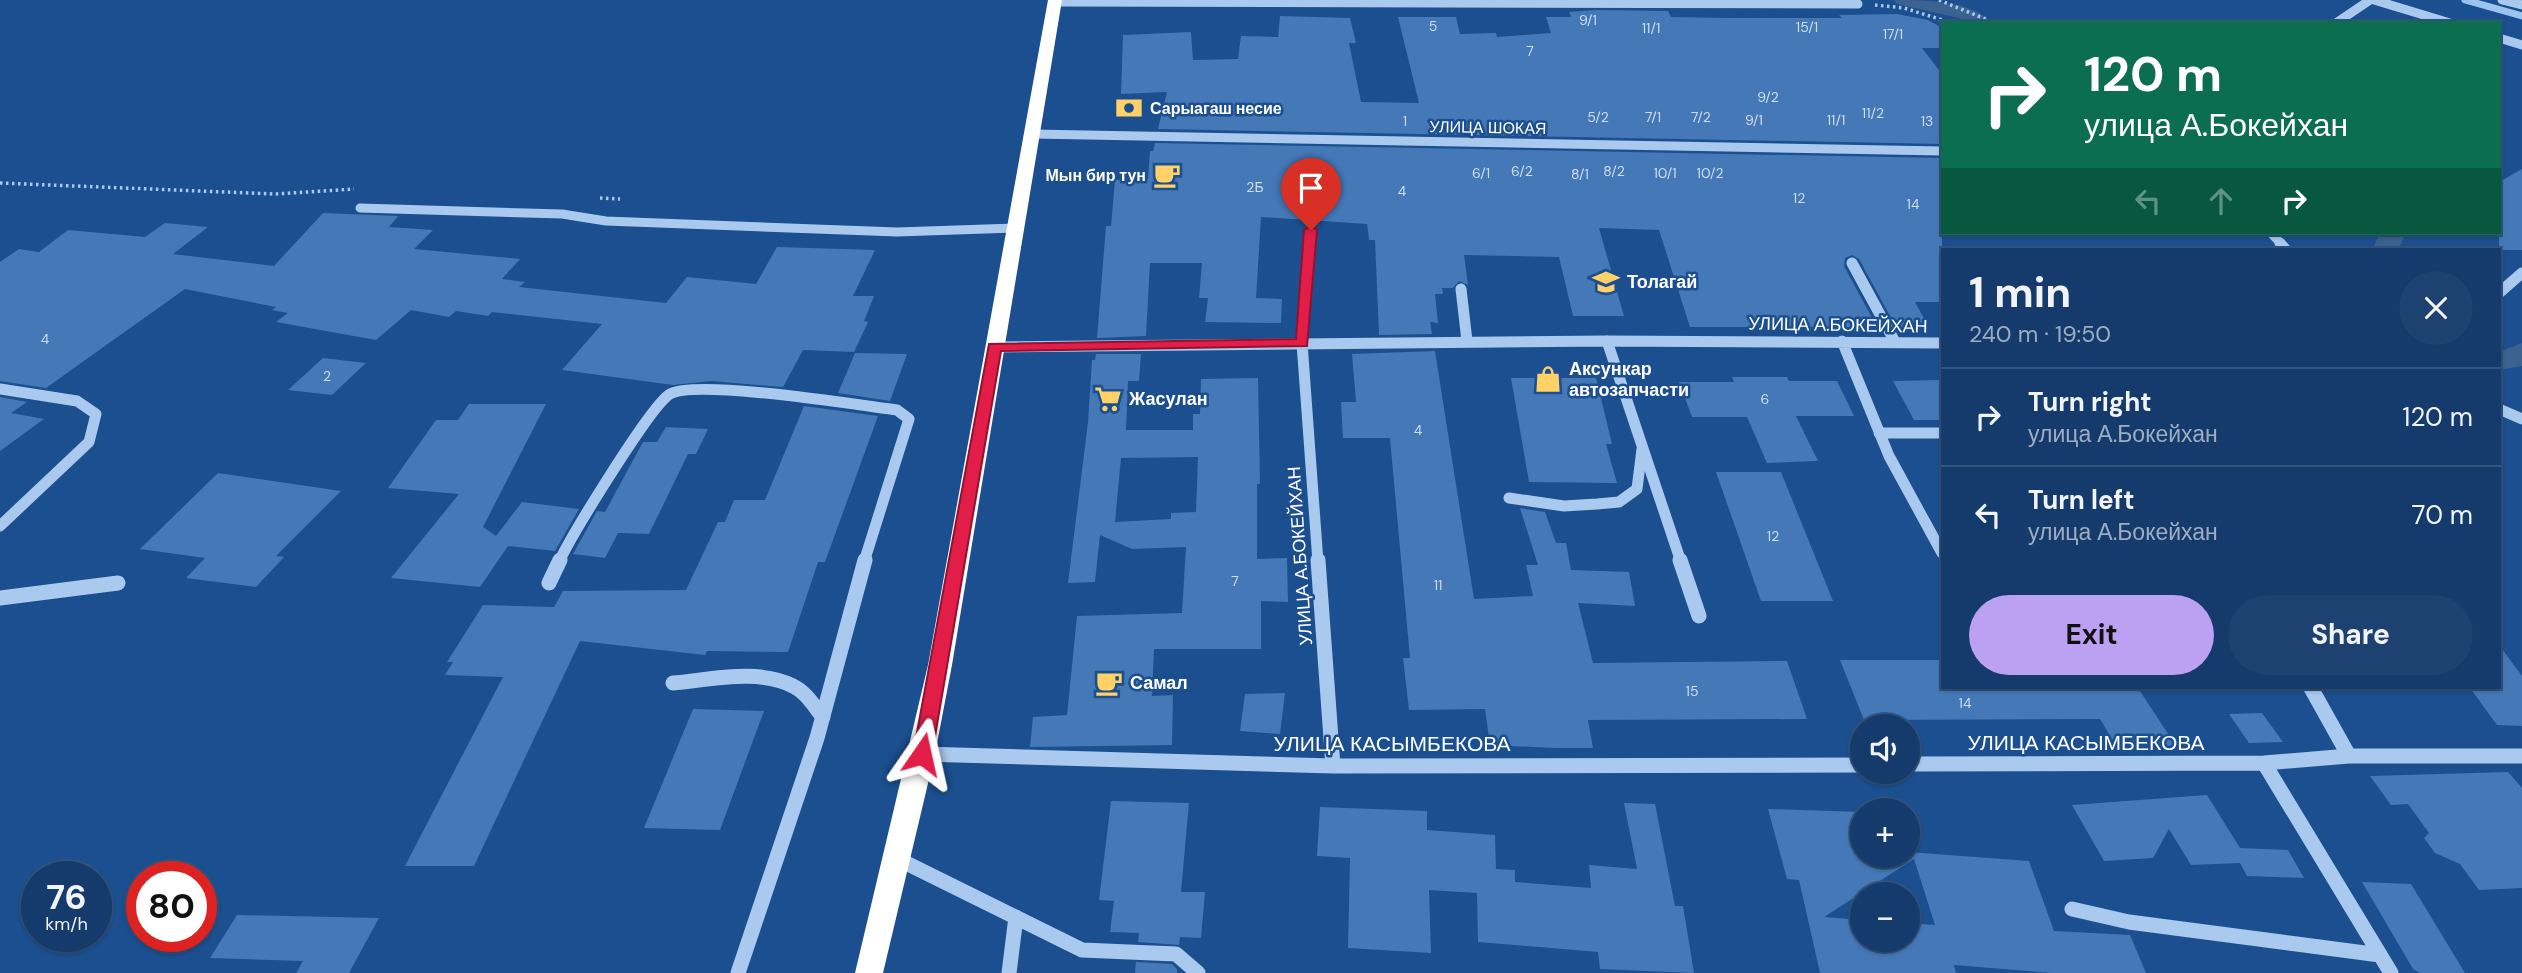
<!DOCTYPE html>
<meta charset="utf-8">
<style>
:root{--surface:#143b6b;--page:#1d4271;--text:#f1f3f6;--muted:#9dadc1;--line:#33557e;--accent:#bca0f2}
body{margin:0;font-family:"DM Sans",sans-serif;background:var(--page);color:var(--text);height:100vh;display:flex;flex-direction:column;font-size:26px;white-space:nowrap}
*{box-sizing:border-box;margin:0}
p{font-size:23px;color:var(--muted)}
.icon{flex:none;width:38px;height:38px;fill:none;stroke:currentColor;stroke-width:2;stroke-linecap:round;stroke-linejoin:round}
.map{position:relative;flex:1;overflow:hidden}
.panel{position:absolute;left:1941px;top:248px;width:560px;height:441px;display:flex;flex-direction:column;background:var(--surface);border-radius:0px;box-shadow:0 2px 5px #0004,0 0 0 2px var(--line)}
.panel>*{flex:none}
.guide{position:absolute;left:1941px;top:21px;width:560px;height:214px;border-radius:0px;box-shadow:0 2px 5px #0004,0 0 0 2px var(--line);background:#0b6e4f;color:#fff;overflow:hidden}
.controls{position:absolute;left:1850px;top:714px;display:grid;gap:14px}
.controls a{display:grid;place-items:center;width:70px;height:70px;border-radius:50%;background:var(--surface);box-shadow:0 2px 5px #0004,0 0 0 2px var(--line);font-size:35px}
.speed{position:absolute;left:21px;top:861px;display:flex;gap:14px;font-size:35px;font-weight:700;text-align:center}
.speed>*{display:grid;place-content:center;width:91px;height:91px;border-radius:50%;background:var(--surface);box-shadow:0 2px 5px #0004,0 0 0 2px var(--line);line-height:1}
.speed small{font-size:18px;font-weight:400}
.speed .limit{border:10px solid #d22;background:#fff;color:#111}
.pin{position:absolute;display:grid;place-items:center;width:60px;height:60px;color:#fff;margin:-72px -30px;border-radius:50% 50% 50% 0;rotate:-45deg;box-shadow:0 0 7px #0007}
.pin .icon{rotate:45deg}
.me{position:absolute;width:77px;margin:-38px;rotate:11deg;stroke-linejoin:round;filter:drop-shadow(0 0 5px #0008)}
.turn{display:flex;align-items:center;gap:24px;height:147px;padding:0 28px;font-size:32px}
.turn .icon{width:91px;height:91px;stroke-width:2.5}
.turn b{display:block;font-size:49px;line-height:60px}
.lanes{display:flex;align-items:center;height:66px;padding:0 28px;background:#0003;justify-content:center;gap:35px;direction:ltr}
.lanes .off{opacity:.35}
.round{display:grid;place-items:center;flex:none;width:74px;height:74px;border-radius:37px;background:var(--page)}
.overview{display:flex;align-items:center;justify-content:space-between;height:119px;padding:0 28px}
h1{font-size:42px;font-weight:700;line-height:52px}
.action{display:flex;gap:14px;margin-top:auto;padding:14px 28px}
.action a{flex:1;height:80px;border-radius:42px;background:var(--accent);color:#111;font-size:28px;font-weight:700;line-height:80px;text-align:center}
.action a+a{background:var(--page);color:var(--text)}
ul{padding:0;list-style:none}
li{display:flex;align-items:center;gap:21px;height:98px;padding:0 28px;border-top:2px solid var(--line)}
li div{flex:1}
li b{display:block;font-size:26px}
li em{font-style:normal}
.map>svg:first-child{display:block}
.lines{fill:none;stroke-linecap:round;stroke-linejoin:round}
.stream{stroke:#9cc4f0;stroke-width:7}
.canal{fill:#3c6290;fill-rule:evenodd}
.building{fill:#4478b7;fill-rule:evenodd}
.path{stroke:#a9c9ee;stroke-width:3.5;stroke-dasharray:2.5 3.5;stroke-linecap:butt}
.minor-far2{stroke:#a9c9ee;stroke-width:9}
.minor-far1{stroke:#a9c9ee;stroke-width:11}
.minor{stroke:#a9c9ee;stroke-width:15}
.highway{fill:#fff;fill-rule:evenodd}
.route{fill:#e11d48;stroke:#92132f;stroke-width:2}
.labels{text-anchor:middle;stroke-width:5;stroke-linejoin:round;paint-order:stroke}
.number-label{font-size:14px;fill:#d0dded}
.far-poi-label{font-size:16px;font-weight:bold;fill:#fff;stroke:#1b4f8f;text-anchor:start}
.far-street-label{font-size:16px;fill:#fff;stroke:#1b4f8f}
.poi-label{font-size:18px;font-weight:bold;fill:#fff;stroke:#1b4f8f;text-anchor:start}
.street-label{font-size:18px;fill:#fff;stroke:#1b4f8f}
.near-street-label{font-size:21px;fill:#fff;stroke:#1b4f8f}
</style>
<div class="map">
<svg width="2522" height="973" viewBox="0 0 2522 973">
<rect width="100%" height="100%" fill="#1b4f8f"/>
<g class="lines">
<path class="stream" d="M2465 0 2522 16"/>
<path class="canal" d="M1894 0C1923 0 1972 0 1992 23H1967L1959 18 1897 4Z
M2380 233H2406L2398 250H2372Z
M2522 343V366L2499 370V352Z"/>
</g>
<path class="building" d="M1596 10 1668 11 1671 17 1729 18H1842L1839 15 1897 14 1928 20 1942 28V48H1922L1942 74V144L1158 129 1167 92 1121 94 1123 35 1191 32 1193 60 1238 59 1241 36 1278 37 1280 16 1350 18 1356 43H1349L1361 102 1419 103 1398 17H1456L1460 34 1496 33 1497 37 1551 33 1546 17H1571L1569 12Z
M1155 143 1942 158V302H1915L1928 326 1896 327 1859 259 1852 255 1845 258 1844 266 1877 327H1690L1659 230 1599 228 1624 316H1573L1559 257 1464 255 1468 285 1459 281 1453 288H1442L1443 294H1435L1438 323 1430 322 1432 334 1379 335 1375 240H1369L1367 224 1261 217 1256 298 1282 299 1281 323 1205 322 1208 298H1199L1202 263H1150L1146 336 1097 338 1106 226H1111L1115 180 1148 179 1150 151H1153Z
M2522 169V250H2499V182Z
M323 213 398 216 389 227 433 230 414 249 520 259 502 279 525 282 519 287 666 303 687 277 756 284 777 247 875 250 853 296H874L864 321 868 322 854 352 803 350 783 387 711 381 673 385 562 370 602 324 492 312 488 316 456 311 449 317 411 310 376 340 276 322 288 313 272 310 276 307 185 289 46 388 0 381V262L19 249 39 252 68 230 145 237 165 223 208 227 173 254 274 266Z
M1435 351 1474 599 1533 596 1526 565H1538L1520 508 1545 512 1556 543H1566L1571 570 1629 572 1635 606 1578 603 1593 663 1787 661 1807 719 1588 720 1593 748H1556L1490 745 1485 709 1409 710 1403 658H1410L1390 438H1343L1341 402H1356L1352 354Z
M855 353 907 354 890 401 838 393Z
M1096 354H1141L1139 381H1128L1126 430H1193V414H1200L1201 379 1258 378 1260 484H1257V559L1287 558 1288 602 1261 601V649H1154L1152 696 1173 695 1172 745 1030 747 1033 717 1067 715 1077 616 1182 613 1186 547 1132 549 1100 535 1095 582 1068 583 1088 422 1092 360H1095ZM1198 457 1196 512 1171 513V519L1115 522 1121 458Z
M323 358 366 363 332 395 288 390Z
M1732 377H1787L1789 381H1837L1854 416H1796L1818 461 1767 463 1747 417H1692L1679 382H1734Z
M1511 378H1596L1612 444H1606L1617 483 1529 482Z
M1942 380V420H1914L1893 381Z
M0 397 27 402 11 413 44 419 0 451Z
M469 404H546L483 527 496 536 522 502 579 509 555 551 508 546 480 587 391 578 459 494 388 488 436 420H458Z
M804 406 878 416 825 562H818L788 652 707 651 705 655 580 641 474 866H405L503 677 445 675 453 662H447L483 605 554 607 563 591 686 590 718 522H725L734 500H765Z
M666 427 708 429 696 454H688L649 534 618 533 605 558 573 554 597 511 605 512 643 442H657Z
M1716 472H1781L1833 601H1761Z
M218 473 341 491 276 556 284 557 256 587 186 578 205 558 140 549Z
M2499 645 2522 676V726L2497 725 2470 688H2499Z
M1840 660H1942V688H2138L2176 746 2118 749 2100 719 1864 720Z
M1285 693 1280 734 1240 731 1245 694Z
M693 709 764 711 720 830 644 828Z
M2262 713 2283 742 2249 743 2229 714Z
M2508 772 2522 788V888L2479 890 2460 864 2435 853 2424 838 2429 833 2408 804 2391 805 2370 776Z
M2207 795 2240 848 2288 850 2304 878 2247 876 2240 863 2191 865 2169 829 2153 858 2104 861 2072 805Z
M1111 801 1189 803 1181 892H1205L1201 938 1180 937 1179 945 1138 942 1139 933 1110 932 1114 901 1099 900Z
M1624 803 1655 804 1675 906H1683L1694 973 1600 969 1598 952 1478 942 1477 893 1429 890 1431 953 1348 948 1350 858 1317 856 1320 807 1427 811V830L1495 835 1496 869 1515 870V882L1591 888 1589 865 1637 869Z
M1768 809 1862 812V856H1908V852L2029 861 2054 931 2130 935 2146 973H2051L1954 965 1956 973H1820L1799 880 1787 879ZM1914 859 1935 925 1908 923V940H1862V920L1824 917Z
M2362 882 2411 884 2465 973H2420L2413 969Z
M237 915 379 918 349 973H296L303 961 210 958Z
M1136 962 1172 964 1177 969V973H1135Z"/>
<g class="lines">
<path class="path" d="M1939 0 1995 23
M1875 5 1904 8 1952 23
M0 183 275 194 354 189
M600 198 620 199"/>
<path class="minor-far2" d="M2374 0 2450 23
M2502 0 2522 5
M1054 2 1858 4
M2336 23 2370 0
M2499 38 2522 45
M1033 134 1942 151
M360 208 562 214 606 221 897 232 1015 228
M2271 233 2282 245
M1310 245 1311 230"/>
<path class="minor-far1" d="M1310 243 1302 343 1318 562
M2280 243 2286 250
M1852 263 1895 342
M1461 289 1467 341
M2499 293 2522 273
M1607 341 1681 562
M1842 341 1889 456 1942 553
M995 347 1607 341 1942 343
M0 389 77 401 96 414 89 442 0 526
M2499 409 2522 419
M1879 433H1942
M1509 498 1564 506 1597 504 1619 502 1637 489 1642 449
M559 562C571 536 651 405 670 394 697 379 858 405 897 410L909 419 864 562"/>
<path class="minor" d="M1318 560 1333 766
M1680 560 1699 616
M549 583 560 560
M0 598 118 583
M673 683C709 680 759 668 793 686 806 692 814 706 823 717
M2311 688 2349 756
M922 754 1333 766 1862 765
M2264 763 2391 973
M1908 764 2264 763 2349 756H2522
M898 859 1082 950 1176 954 1198 973
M2072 909 2129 922 2380 955
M738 973 817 738 865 560
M1009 973 1016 917"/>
<path class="highway" d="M1048 0H1062L952 665 935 754 883 973H855L928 665Z"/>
</g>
<path class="route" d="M1311 226 1317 230 1307 346 1001 351 932 754 929 759H915L913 754 989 344 1296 339 1304 230Z"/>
<defs>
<symbol id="bank-bare" viewBox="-9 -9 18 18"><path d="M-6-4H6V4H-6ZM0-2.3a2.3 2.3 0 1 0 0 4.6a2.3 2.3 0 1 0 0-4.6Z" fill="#ffd166" stroke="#1b4f8f" stroke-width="2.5" paint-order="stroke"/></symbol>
<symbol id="cafe-bare" viewBox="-9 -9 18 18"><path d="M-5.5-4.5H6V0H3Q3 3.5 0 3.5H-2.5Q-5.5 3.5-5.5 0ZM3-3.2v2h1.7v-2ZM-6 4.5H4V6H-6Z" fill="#ffd166" stroke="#1b4f8f" stroke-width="2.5" paint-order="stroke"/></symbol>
<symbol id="school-bare" viewBox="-9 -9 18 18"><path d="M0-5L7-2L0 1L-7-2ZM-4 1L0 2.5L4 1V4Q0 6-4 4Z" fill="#ffd166" stroke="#1b4f8f" stroke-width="2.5" paint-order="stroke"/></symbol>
<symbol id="shop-bare" viewBox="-9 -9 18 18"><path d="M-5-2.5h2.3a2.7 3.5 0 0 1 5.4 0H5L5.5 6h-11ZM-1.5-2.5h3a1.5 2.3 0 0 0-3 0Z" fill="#ffd166" stroke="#1b4f8f" stroke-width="2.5" paint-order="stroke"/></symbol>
<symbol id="supermarket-bare" viewBox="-9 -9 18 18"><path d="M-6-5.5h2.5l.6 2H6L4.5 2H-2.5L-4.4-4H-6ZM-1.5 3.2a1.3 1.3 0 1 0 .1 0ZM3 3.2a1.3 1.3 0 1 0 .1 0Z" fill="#ffd166" stroke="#1b4f8f" stroke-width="2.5" paint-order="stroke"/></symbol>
</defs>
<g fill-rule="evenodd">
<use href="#bank-bare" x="1110" y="89" width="38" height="38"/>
<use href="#cafe-bare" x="1148" y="156" width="38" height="38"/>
<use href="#school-bare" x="1587" y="263" width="38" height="38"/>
<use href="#shop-bare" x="1529" y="360" width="38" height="38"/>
<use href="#supermarket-bare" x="1089" y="380" width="38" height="38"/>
<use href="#cafe-bare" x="1090" y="664" width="38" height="38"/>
</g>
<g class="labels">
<g class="number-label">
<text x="1588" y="25">9/1</text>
<text x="1433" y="31">5</text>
<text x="1807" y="32">15/1</text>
<text x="1651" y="33">11/1</text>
<text x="1893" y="39">17/1</text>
<text x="1530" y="56">7</text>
<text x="1768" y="102">9/2</text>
<text x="1873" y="118">11/2</text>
<text x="1598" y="122">5/2</text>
<text x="1653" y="122">7/1</text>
<text x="1701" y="122">7/2</text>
<text x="1754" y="125">9/1</text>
<text x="1836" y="125">11/1</text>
<text x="1405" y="126">1</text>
<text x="1927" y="126">13</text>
<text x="1522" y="176">6/2</text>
<text x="1614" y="176">8/2</text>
<text x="1481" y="178">6/1</text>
<text x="1665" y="178">10/1</text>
<text x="1710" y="178">10/2</text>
<text x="1580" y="179">8/1</text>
<text x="1255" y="192">2Б</text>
<text x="1402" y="196">4</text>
<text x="1799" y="203">12</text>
<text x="1913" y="209">14</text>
<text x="45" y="344">4</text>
<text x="327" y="381">2</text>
<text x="1765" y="404">6</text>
<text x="1418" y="435">4</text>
<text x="1773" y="541">12</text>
<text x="1235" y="586">7</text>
<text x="1438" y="590">11</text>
<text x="1692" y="696">15</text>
<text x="1965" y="708">14</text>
</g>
<g class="far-poi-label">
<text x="1150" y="114">Сарыагаш несие</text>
<text x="1146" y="181" text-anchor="end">Мын бир тун</text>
</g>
<g class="far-street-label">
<text transform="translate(1488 127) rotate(1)" y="6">УЛИЦА ШОКАЯ</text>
</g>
<g class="poi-label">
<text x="1627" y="288">Толагай</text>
<text x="1569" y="375">Аксункар<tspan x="1569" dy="21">автозапчасти</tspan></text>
<text x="1129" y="405">Жасулан</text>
<text x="1130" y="689">Самал</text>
</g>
<g class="street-label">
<text transform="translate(1838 325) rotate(1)" y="6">УЛИЦА А.БОКЕЙХАН</text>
<text transform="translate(1300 556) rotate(-94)" y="6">УЛИЦА А.БОКЕЙХАН</text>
</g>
<g class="near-street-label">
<text x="2086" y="750">УЛИЦА КАСЫМБЕКОВА</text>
<text x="1392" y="751">УЛИЦА КАСЫМБЕКОВА</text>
</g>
</g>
</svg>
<div class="controls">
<a><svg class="icon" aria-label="sound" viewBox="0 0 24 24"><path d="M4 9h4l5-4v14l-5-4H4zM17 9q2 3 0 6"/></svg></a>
<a>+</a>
<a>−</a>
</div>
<div class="speed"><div>76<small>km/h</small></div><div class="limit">80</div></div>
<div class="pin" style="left:1311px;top:230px;background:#d93025"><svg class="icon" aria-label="arrive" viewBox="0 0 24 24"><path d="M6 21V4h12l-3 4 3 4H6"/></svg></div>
<svg class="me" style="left:922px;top:754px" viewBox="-20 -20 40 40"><path d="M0-17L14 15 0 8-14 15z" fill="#e11d48" stroke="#fff" stroke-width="4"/></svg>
<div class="guide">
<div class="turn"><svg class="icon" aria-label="right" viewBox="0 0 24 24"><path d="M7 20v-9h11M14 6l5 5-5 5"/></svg><div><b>120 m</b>улица А.Бокейхан</div></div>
<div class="lanes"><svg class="icon off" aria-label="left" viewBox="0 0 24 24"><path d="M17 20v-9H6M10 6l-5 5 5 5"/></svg><svg class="icon off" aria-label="ahead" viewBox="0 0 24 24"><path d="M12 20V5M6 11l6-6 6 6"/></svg><svg class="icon" aria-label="right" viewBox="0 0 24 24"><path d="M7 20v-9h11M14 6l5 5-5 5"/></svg></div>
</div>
<section class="panel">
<div class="overview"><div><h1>1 min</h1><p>240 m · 19:50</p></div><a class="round"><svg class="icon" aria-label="close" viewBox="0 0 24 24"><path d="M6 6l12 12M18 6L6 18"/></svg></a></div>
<ul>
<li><svg class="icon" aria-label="right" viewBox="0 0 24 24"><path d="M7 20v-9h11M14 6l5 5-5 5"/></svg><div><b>Turn right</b><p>улица А.Бокейхан</p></div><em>120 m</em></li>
<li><svg class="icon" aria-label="left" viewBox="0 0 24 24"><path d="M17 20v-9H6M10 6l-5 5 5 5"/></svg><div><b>Turn left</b><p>улица А.Бокейхан</p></div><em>70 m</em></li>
</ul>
<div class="action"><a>Exit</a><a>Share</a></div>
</section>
</div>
